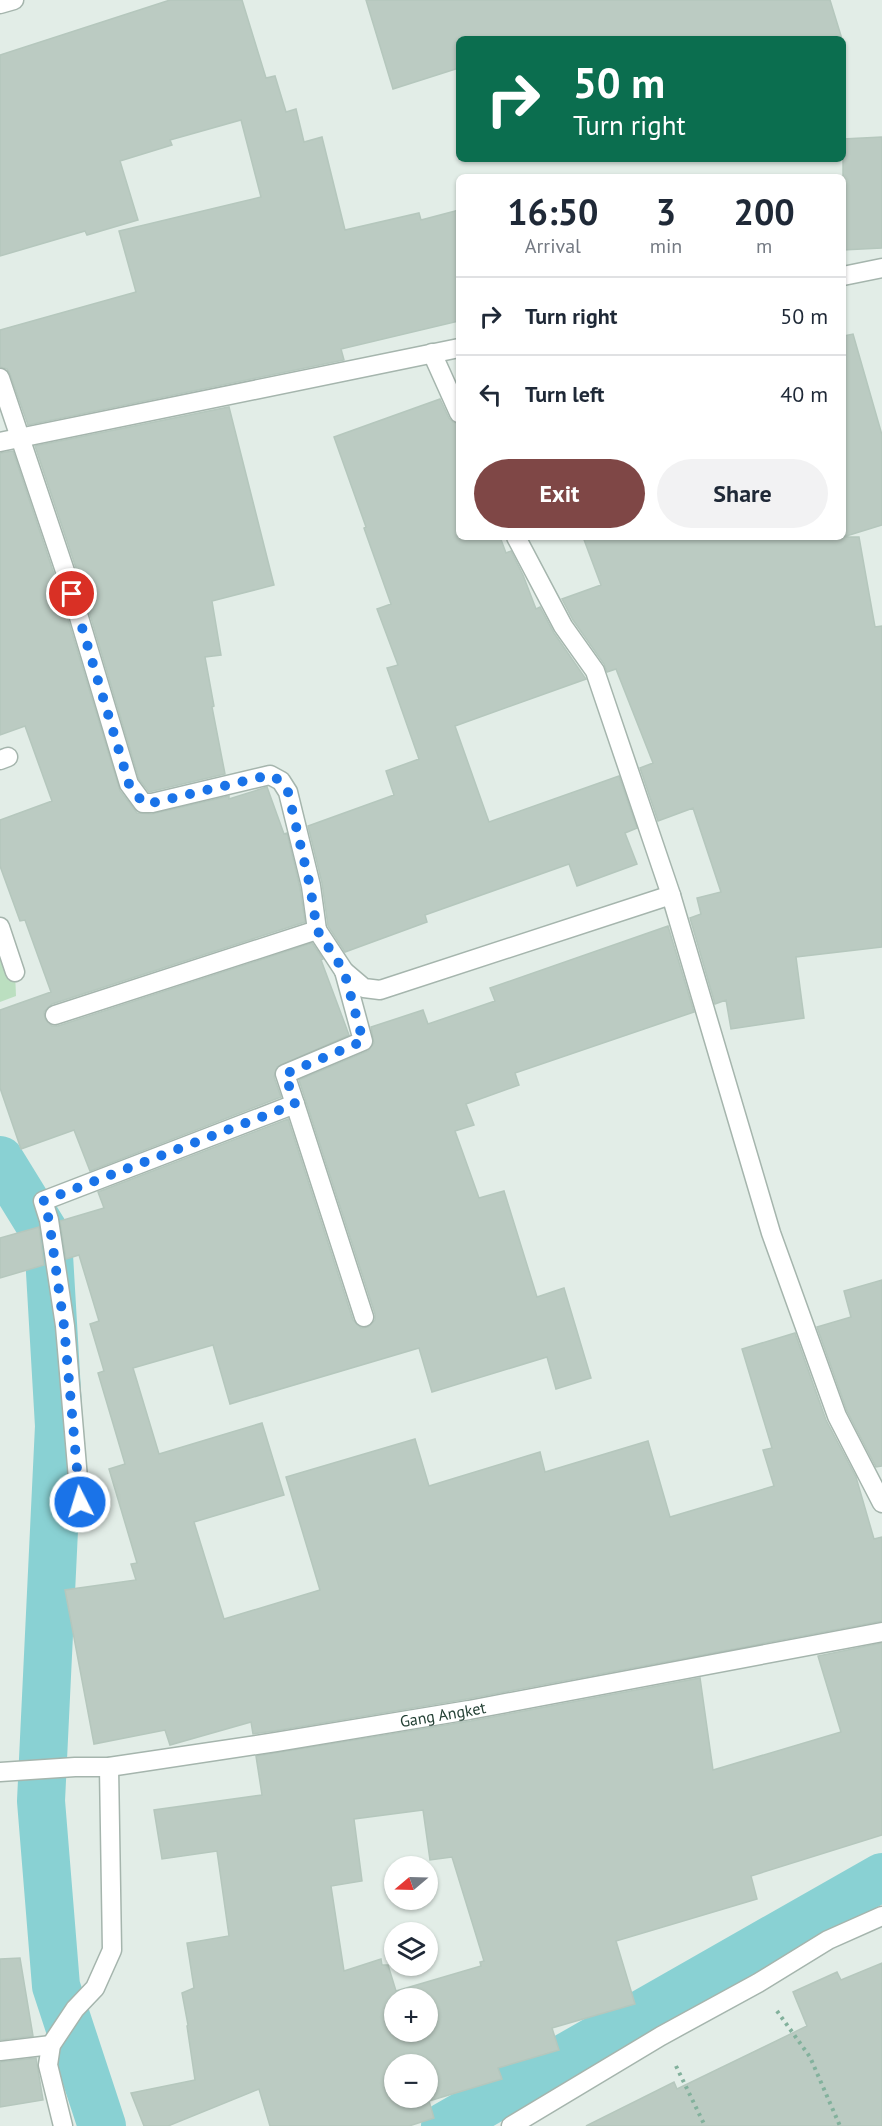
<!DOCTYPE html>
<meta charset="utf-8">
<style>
:root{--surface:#fff;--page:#f2f2f3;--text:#1f2937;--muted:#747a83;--line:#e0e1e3;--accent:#7f4746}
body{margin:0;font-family:"PT Sans",sans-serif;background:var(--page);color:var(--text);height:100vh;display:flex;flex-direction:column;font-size:22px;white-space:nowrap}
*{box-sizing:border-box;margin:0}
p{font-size:20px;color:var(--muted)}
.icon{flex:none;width:33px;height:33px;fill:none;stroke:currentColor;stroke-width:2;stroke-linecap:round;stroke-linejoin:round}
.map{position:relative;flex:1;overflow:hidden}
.sheet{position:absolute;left:456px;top:174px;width:390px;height:366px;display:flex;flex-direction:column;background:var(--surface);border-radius:9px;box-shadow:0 2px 4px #0004}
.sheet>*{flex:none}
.top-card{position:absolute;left:456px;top:36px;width:390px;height:126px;border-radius:9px;box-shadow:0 2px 4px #0004;background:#0b6e4f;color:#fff;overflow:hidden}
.needle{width:39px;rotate:251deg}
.tools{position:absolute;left:384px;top:1856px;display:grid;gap:12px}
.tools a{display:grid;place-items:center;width:54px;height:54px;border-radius:50%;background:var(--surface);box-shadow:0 2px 4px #0004;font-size:30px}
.pin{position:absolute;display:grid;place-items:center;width:51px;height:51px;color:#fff;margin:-26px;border:3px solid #fff;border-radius:50%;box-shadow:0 2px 6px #0007}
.me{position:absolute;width:66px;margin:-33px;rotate:355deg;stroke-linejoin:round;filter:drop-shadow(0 0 4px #0008)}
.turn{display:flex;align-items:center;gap:21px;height:126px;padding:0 18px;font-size:27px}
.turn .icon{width:78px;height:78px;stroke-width:2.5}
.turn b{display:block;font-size:42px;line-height:51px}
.eta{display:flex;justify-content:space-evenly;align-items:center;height:102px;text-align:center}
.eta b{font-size:36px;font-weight:800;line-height:42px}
.action{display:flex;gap:12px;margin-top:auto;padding:12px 18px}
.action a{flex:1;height:69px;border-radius:36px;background:var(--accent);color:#fff;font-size:24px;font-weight:800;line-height:69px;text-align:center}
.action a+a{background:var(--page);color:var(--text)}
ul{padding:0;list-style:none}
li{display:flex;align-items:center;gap:18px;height:78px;padding:0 18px;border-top:2px solid var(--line)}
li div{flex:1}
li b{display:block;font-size:22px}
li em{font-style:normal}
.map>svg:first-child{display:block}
.green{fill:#bbdfc0}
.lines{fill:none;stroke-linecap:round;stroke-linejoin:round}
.canal{stroke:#89d1d3;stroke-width:48}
.building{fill:#bbcbc2;stroke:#b5c7bd;stroke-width:1.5;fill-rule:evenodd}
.minor-casing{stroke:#a5b5ad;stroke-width:21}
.path{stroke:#82b19c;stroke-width:4;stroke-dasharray:3 4.5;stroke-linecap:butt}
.minor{stroke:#fff;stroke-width:18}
.route{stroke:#1a73e8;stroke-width:10;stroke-dasharray:0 18}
.labels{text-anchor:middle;stroke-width:5;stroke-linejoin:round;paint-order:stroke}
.street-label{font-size:16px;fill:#223f33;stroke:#f3f9f5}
</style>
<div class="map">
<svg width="882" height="2126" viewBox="0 0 882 2126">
<rect width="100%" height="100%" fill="#e2ede7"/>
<path class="green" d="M0 927 15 972 16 996 0 1002Z"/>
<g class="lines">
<path class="canal" d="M0 1160 48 1238 59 1426 41 1801 56 1986 102 2126
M445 2126 882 1877"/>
</g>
<path class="building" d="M170 0H242L266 78 275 76 286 112 296 109 304 142 322 137 345 230 419 213 421 220 459 210V321L341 349 344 360 28 425 10 374 7 369 0 367V330L136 292 119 231 261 197 241 120 170 140 172 145 120 161 138 220 87 235 85 231 0 256V55Z
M366 0H830L842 39H459V68L393 89Z
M882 137V248L843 250V139Z
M853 334 882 435V525L843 537H859L875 627 882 626V947L796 957 804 1018 731 1029 726 1000 715 1004 690 918 701 914 697 898 721 892 693 808 658 821 640 768 653 763 616 669 607 672 604 664 573 620 562 599 601 585 583 537H843V336Z
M440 399 449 418 453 422 459 424V537H500L506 553 511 551 523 575 536 609 540 607 554 633 586 679 455 726 489 822 619 776 637 828 625 833 637 864 577 886 569 864 425 915 427 922 345 952 328 926 322 883 308 826 394 795 386 771 419 759 387 668 398 665 377 609 391 604 364 528 366 527 334 437Z
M229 407 274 585 212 601 221 655 205 657 214 706 212 707 225 774 149 792 139 779 77 571 35 446Z
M13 451 55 577 120 791 137 813 152 814 229 796V799L267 787 284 834 287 833 300 888 305 922 52 1004 44 1012 45 1019 52 1026H58L312 943 323 959 321 960 349 1035 277 1067 274 1077 281 1097 90 1171 74 1130 21 1149 0 1088V1010L51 992 25 920 20 921 0 866V820L52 801 25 726 0 735V453Z
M668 926 694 1012 515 1073 519 1085 466 1104 474 1125 455 1131 479 1198 504 1191 537 1297 564 1288 591 1378 556 1389 547 1357 432 1392 419 1348 230 1404 213 1345 133 1368 159 1454 262 1423 284 1495 194 1522 224 1619 320 1590 286 1477 415 1439 429 1486 540 1452 545 1472 648 1441 670 1517 774 1486 763 1450 772 1448 742 1349 795 1333 826 1420 856 1477 874 1539 882 1537V1621L467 1699 274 1731 253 1734 251 1722 170 1745 165 1730 94 1744 65 1590 136 1580 131 1564 137 1563 109 1469 125 1464 98 1373 104 1371 90 1324 99 1321 79 1255 66 1259 60 1221 104 1208 98 1192 288 1119 353 1320 361 1328 368 1327 375 1320V1314L299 1080 368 1051 374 1043 371 1027 423 1010 428 1024 495 1001 490 988Z
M39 1227 44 1265 0 1278V1238Z
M882 1280V1466L876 1467 847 1411 817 1327 851 1317 844 1291Z
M882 1643V1835L751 1876 757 1899 616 1941 635 2004 552 2028 559 2050 498 2068 502 2079 429 2101 434 2118 409 2126H270L259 2089 168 2126H144L131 2093 195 2080 187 2026 188 2025 182 1993 194 1988 187 1943 229 1936 217 1851 162 1859 154 1810 262 1795 256 1756 471 1721 700 1678 713 1770 841 1732 818 1656ZM423 1810 430 1860 452 1857 484 1961 480 1962 481 1966 396 1991 388 1965H382L381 1959 344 1971 331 1886 362 1881 354 1819ZM394 1998H428V2031H394ZM394 2064H428V2097H394Z
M20 1958 33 2036 0 2040V1959Z
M882 1963V2126H586L674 2082 677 2089 807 2026 793 1992 837 1972 841 1980Z
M36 2058 43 2100 0 2107V2062Z"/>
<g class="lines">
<defs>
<g id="minor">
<path d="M0 4 14 0"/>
<path d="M843 276 882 268"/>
<path d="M432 353 459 413"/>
<path d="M0 378 66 574 129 784 143 803H152L270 775 281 781 288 792 311 886 317 930"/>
<path d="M0 442 459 348"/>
<path d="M516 537 563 626 595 671 671 895 771 1233 837 1416 882 1503"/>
<path d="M0 760 8 757"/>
<path d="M0 927 15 972"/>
<path d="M55 1015 317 930 344 971 364 988 380 990 671 895"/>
<path d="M295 1104 285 1074 363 1041 344 971"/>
<path d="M80 1502 65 1326 49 1220 43 1201 295 1104 364 1317"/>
<path id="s1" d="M0 1772 75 1767H109L276 1742 469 1710 882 1632"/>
<path d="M0 2051 51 2045"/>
<path d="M63 2126 48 2065 51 2045 75 2009 95 1988 112 1950 109 1767"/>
<path d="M511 2126 661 2036 758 1983 828 1940 882 1916"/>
</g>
</defs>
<use href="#minor" class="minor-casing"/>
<path class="path" d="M777 2011 810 2057 840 2126
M676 2066 705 2126"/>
<use href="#minor" class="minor"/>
</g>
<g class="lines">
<path class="route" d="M72 594 129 784 143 803H152L270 775 281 781 288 792 310 886 317 930 344 971 363 1041 285 1074 295 1104 43 1201 49 1220 64 1326 80 1502"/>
</g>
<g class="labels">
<g class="street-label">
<text dy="6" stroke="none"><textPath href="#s1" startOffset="447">Gang Angket</textPath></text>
</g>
</g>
</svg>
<div class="tools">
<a><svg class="needle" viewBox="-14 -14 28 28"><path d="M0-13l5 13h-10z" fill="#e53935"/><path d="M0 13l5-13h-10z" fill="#747a83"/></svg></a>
<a><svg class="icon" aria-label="layers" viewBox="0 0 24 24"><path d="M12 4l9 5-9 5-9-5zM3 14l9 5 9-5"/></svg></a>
<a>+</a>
<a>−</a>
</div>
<div class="pin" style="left:72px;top:594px;background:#d93025"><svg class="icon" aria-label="arrive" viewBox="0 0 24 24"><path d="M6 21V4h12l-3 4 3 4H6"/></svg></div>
<svg class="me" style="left:80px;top:1502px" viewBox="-20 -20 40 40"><circle r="17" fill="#1a73e8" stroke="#fff" stroke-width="3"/><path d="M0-11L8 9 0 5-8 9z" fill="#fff"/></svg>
<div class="top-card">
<div class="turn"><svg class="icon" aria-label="right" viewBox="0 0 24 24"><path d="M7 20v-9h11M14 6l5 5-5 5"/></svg><div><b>50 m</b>Turn right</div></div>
</div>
<section class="sheet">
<div class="eta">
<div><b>16:50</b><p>Arrival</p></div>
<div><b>3</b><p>min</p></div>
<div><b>200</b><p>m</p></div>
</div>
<ul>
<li><svg class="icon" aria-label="right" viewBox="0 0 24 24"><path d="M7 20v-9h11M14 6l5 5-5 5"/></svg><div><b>Turn right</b></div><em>50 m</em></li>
<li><svg class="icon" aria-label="left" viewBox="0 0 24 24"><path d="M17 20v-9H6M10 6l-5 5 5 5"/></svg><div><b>Turn left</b></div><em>40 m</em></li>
</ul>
<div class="action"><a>Exit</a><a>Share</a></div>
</section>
</div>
